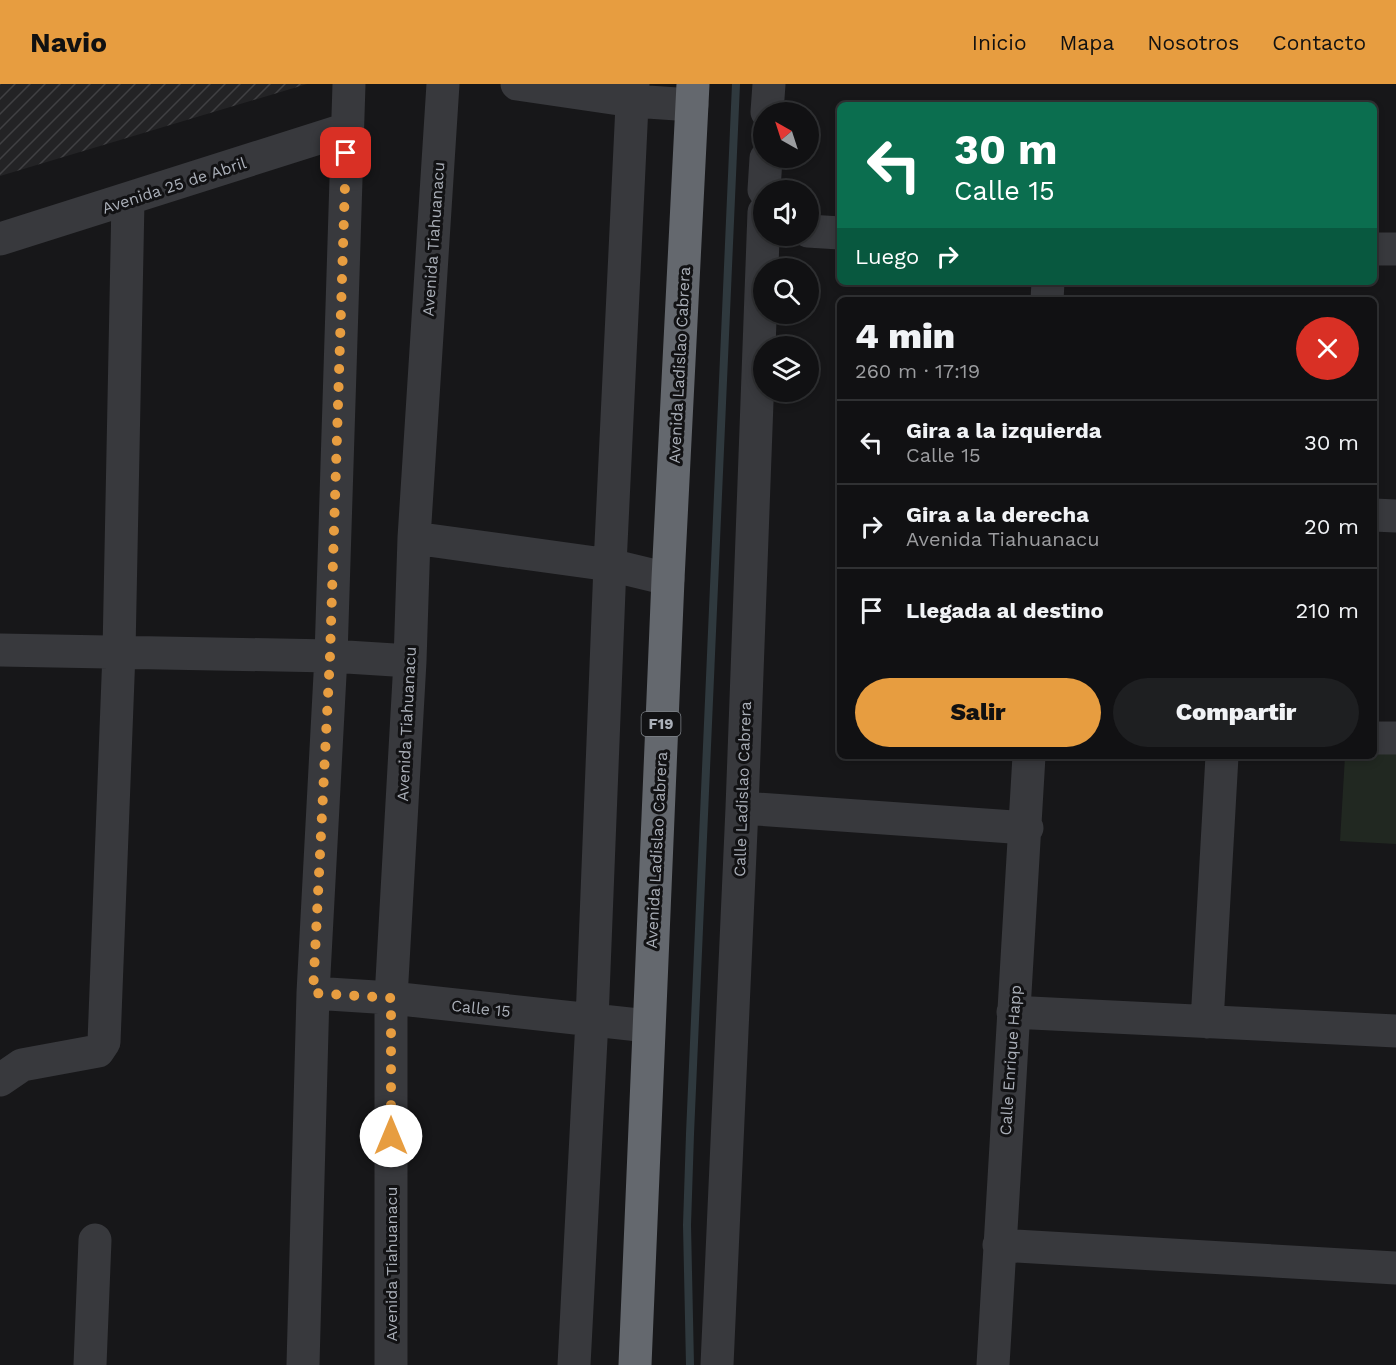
<!DOCTYPE html>
<html lang="es">
<meta charset="utf-8">
<style>
:root{--surface:#111113;--page:#1e1f21;--text:#f1f3f6;--muted:#9c9da0;--line:#303133;--accent:#e79d40}
body{margin:0;font-family:"Work Sans",sans-serif;background:var(--page);color:var(--text);height:100vh;display:flex;flex-direction:column;font-size:22px;white-space:nowrap}
*{box-sizing:border-box;margin:0}
p{font-size:20px;color:var(--muted)}
.icon{flex:none;width:33px;height:33px;fill:none;stroke:currentColor;stroke-width:2;stroke-linecap:round;stroke-linejoin:round}
.map{position:relative;flex:1;overflow:hidden}
.sheet{position:absolute;left:837px;top:213px;width:540px;height:462px;display:flex;flex-direction:column;background:var(--surface);border-radius:9px;box-shadow:0 3px 9px #0003,0 0 0 2px var(--line)}
.sheet>*{flex:none}
.banner{position:absolute;left:837px;top:18px;width:540px;height:183px;border-radius:9px;box-shadow:0 3px 9px #0003,0 0 0 2px var(--line);background:#0b6e4f;color:#fff;overflow:hidden}
.needle{width:39px;rotate:321deg}
.fabs{position:absolute;left:753px;top:18px;display:grid;gap:12px}
.fabs a{display:grid;place-items:center;width:66px;height:66px;border-radius:50%;background:var(--surface);box-shadow:0 3px 9px #0003,0 0 0 2px var(--line);font-size:30px}
.pin{position:absolute;display:grid;place-items:center;width:51px;height:51px;color:#fff;margin:-26px;border-radius:12px;box-shadow:0 3px 9px #0006}
.me{position:absolute;width:66px;margin:-33px;rotate:0deg;stroke-linejoin:round;filter:drop-shadow(0 0 4px #0008)}
.turn{display:flex;align-items:center;gap:21px;height:126px;padding:0 18px;font-size:27px}
.turn .icon{width:78px;height:78px;stroke-width:2.5}
.turn b{display:block;font-size:42px;line-height:51px}
.then{display:flex;align-items:center;height:57px;padding:0 18px;background:#0003;gap:12px;font-size:22px}
.round{display:grid;place-items:center;flex:none;width:63px;height:63px;border-radius:32px;background:var(--page)}
.overview{display:flex;align-items:center;justify-content:space-between;height:102px;padding:0 18px}
h1{font-size:36px;font-weight:800;line-height:45px}
.button{display:flex;gap:12px;margin-top:auto;padding:12px 18px}
.button a{flex:1;height:69px;border-radius:36px;background:var(--accent);color:#111;font-size:24px;font-weight:800;line-height:69px;text-align:center}
.button a+a{background:var(--page);color:var(--text)}
ul{padding:0;list-style:none}
li{display:flex;align-items:center;gap:18px;height:84px;padding:0 18px;border-top:2px solid var(--line)}
li div{flex:1}
li b{display:block;font-size:22px}
li em{font-style:normal}
header{display:flex;align-items:center;gap:36px;box-sizing:border-box;height:84px;padding:0 30px;background:var(--accent);color:#111}
header strong{font-size:28px}
nav{display:flex;gap:33px;margin-inline-start:auto;font-size:21px}
.map>svg:first-child{display:block}
.industrial{fill:url(#industrial-furrows)}
.green{fill:#212821}
.lines{fill:none;stroke-linecap:round;stroke-linejoin:round}
.stream{stroke:#2f393e;stroke-width:8}
.minor{stroke:#38393d;stroke-width:33}
.highway{stroke:#64686e;stroke-width:33}
.route{stroke:#e79d40;stroke-width:10;stroke-dasharray:0 18}
.labels{text-anchor:middle;stroke-width:6;stroke-linejoin:round;paint-order:stroke}
.shield{fill:#121214;stroke:#7c8087;stroke-width:1.5}
.shield-label{font-size:15px;font-weight:bold;fill:#aaafb8}
.street-label{font-size:16px;fill:#aaafb8;stroke:#121214}
</style>
<header>
<strong>Navio</strong>
<nav><a>Inicio</a><a>Mapa</a><a>Nosotros</a><a>Contacto</a></nav>
</header>
<div class="map">
<svg width="1396" height="1281" viewBox="0 0 1396 1281">
<defs>
<pattern id="industrial-furrows" width="10" height="10" patternUnits="userSpaceOnUse" patternTransform="scale(1.5)"><rect width="10" height="10" fill="#232325"/><path d="M-1 1l2-2M0 10L10 0M9 11l2-2" fill="none" stroke="#404043"/></pattern>
</defs>
<rect width="100%" height="100%" fill="#171719"/>
<path class="industrial" d="M0 0H307L0 92Z"/>
<path class="green" d="M1374 639 1396 640V760L1340 757 1345 672H1374Z"/>
<g class="lines">
<path class="stream" d="M690 1281 687 1141 690 1050 736 0"/>
<path class="minor" d="M517 0 633 17 692 21
M767 28 769 0
M764 106 766 74
M808 147 840 149
M0 155 347 45
M1374 165H1396
M1047 216 1048 198
M1374 431 1396 432
M414 454 610 481 668 495
M0 566 331 572 410 577
M1374 654H1396
M742 724 1027 744
M313 909 391 914 648 942
M1013 928 1396 947
M1207 938 1222 672
M0 996 22 981 98 967 104 958 119 568 128 116
M999 1161 1396 1184
M90 1281 95 1156
M303 1281 313 909 331 572 349 0
M391 1281V914L410 577 414 454 443 0
M574 1281 592 936 610 481 633 0
M717 1281 742 724 764 128
M993 1281 1029 672"/>
<path class="highway" d="M635 1281 668 495 693 0"/>
</g>
<g class="lines">
<path class="route" d="M346 69 330 572 313 909 391 914V1052"/>
</g>
<g class="labels">
<rect class="shield" x="641.5" y="628" width="39" height="24" rx="4.5"/>
<g class="shield-label">
<text x="661" y="645">F19</text>
</g>
<g class="street-label">
<text transform="translate(174 101) rotate(-18)" y="6">Avenida 25 de Abril</text>
<text transform="translate(433 155) rotate(-86)" y="6">Avenida Tiahuanacu</text>
<text transform="translate(679 281) rotate(-87)" y="6">Avenida Ladislao Cabrera</text>
<text transform="translate(406 640) rotate(-87)" y="6">Avenida Tiahuanacu</text>
<text transform="translate(742 705) rotate(-88)" y="6">Calle Ladislao Cabrera</text>
<text transform="translate(656 766) rotate(-87)" y="6">Avenida Ladislao Cabrera</text>
<text transform="translate(481 924) rotate(6)" y="6">Calle 15</text>
<text transform="translate(1010 976) rotate(-86)" y="6">Calle Enrique Happ</text>
<text transform="translate(391 1180) rotate(-90)" y="6">Avenida Tiahuanacu</text>
</g>
</g>
</svg>
<div class="fabs">
<a><svg class="needle" viewBox="-14 -14 28 28"><path d="M0-13l5 13h-10z" fill="#e53935"/><path d="M0 13l5-13h-10z" fill="#9c9da0"/></svg></a>
<a><svg class="icon" aria-label="sound" viewBox="0 0 24 24"><path d="M4 9h4l5-4v14l-5-4H4zM17 9q2 3 0 6"/></svg></a>
<a><svg class="icon" aria-label="search" viewBox="0 0 24 24"><circle cx="10" cy="10" r="6"/><path d="M15 15l6 6"/></svg></a>
<a><svg class="icon" aria-label="layers" viewBox="0 0 24 24"><path d="M12 4l9 5-9 5-9-5zM3 14l9 5 9-5"/></svg></a>
</div>
<div class="pin" style="left:346px;top:69px;background:#d93025"><svg class="icon" aria-label="arrive" viewBox="0 0 24 24"><path d="M6 21V4h12l-3 4 3 4H6"/></svg></div>
<svg class="me" style="left:391px;top:1052px" viewBox="-20 -20 40 40"><circle r="19" fill="#fff"/><path d="M0-13L10 11 0 6-10 11z" fill="#e79d40"/></svg>
<div class="banner">
<div class="turn"><svg class="icon" aria-label="left" viewBox="0 0 24 24"><path d="M17 20v-9H6M10 6l-5 5 5 5"/></svg><div><b>30 m</b>Calle 15</div></div>
<div class="then">Luego<svg class="icon" aria-label="right" viewBox="0 0 24 24"><path d="M7 20v-9h11M14 6l5 5-5 5"/></svg></div>
</div>
<section class="sheet">
<div class="overview"><div><h1>4 min</h1><p>260 m · 17:19</p></div><a class="round" style="background:#d93025;color:#fff"><svg class="icon" aria-label="close" viewBox="0 0 24 24"><path d="M6 6l12 12M18 6L6 18"/></svg></a></div>
<ul>
<li><svg class="icon" aria-label="left" viewBox="0 0 24 24"><path d="M17 20v-9H6M10 6l-5 5 5 5"/></svg><div><b>Gira a la izquierda</b><p>Calle 15</p></div><em>30 m</em></li>
<li><svg class="icon" aria-label="right" viewBox="0 0 24 24"><path d="M7 20v-9h11M14 6l5 5-5 5"/></svg><div><b>Gira a la derecha</b><p>Avenida Tiahuanacu</p></div><em>20 m</em></li>
<li><svg class="icon" aria-label="arrive" viewBox="0 0 24 24"><path d="M6 21V4h12l-3 4 3 4H6"/></svg><div><b>Llegada al destino</b></div><em>210 m</em></li>
</ul>
<div class="button"><a>Salir</a><a>Compartir</a></div>
</section>
</div>
